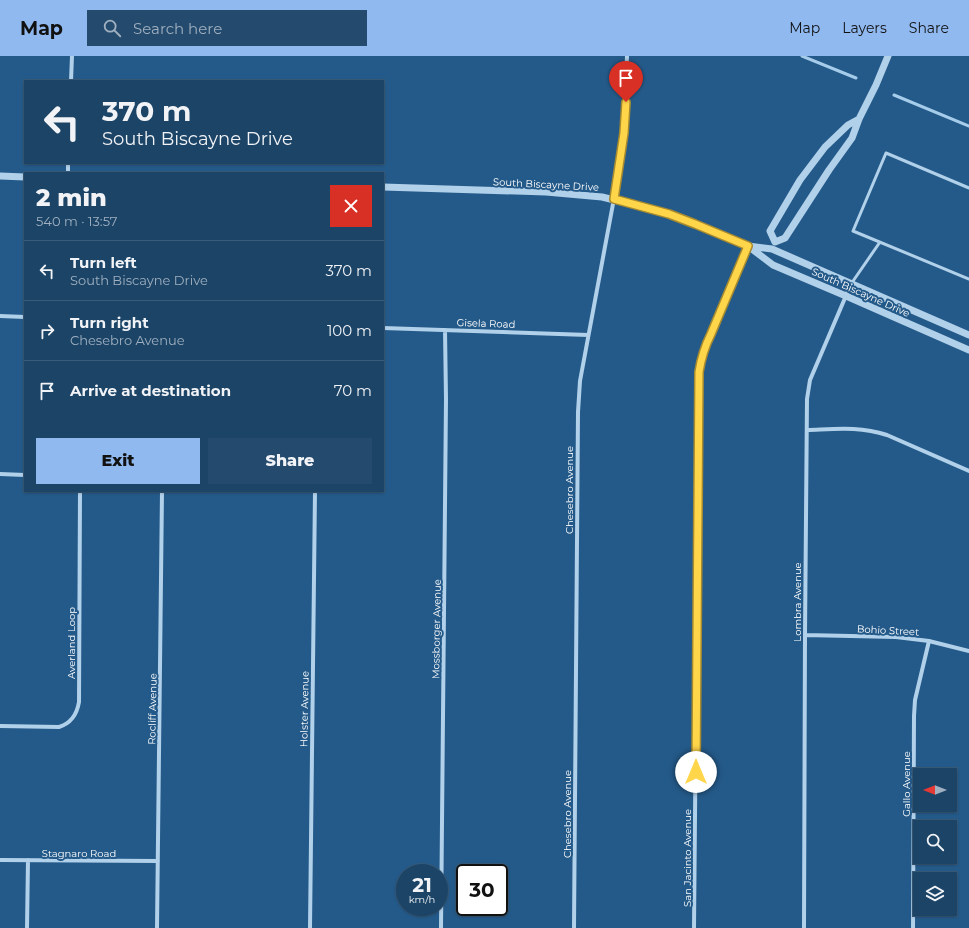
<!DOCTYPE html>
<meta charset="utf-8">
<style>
:root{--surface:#1b4467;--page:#244b6d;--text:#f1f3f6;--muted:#a0b0c0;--line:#395c7b;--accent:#90b9f0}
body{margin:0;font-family:Montserrat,sans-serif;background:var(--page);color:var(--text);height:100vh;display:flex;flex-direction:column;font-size:15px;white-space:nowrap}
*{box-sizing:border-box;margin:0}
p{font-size:13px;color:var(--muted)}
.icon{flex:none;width:22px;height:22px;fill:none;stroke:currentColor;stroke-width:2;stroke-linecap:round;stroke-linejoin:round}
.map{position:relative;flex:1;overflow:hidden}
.details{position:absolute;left:24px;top:116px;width:360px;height:320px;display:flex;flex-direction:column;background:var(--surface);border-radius:0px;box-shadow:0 1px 3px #0004,0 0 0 1px var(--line)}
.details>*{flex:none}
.banner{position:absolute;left:24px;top:24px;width:360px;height:84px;border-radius:0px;box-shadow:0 1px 3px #0004,0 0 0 1px var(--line);background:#1b4467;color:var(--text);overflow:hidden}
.needle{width:26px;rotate:270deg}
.buttons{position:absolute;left:913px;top:712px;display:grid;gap:8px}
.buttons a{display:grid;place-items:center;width:44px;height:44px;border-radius:0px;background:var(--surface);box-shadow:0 1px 3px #0004,0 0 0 1px var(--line);font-size:20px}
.speed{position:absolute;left:396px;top:808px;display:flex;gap:8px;font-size:20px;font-weight:700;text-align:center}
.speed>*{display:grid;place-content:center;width:52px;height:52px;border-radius:50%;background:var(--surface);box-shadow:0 1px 3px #0004,0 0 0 1px var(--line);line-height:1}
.speed small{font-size:10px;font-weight:400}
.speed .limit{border:2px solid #111;border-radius:6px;background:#fff;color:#111}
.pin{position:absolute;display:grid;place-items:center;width:34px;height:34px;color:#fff;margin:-41px -17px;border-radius:50% 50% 50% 0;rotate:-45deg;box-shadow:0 0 4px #0007}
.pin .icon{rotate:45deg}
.me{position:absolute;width:44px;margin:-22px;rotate:0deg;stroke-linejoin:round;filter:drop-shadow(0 0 3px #0008)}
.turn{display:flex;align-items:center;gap:14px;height:84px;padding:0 12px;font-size:18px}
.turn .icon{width:52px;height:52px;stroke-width:2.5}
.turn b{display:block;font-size:28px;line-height:34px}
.round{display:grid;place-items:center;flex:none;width:42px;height:42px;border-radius:0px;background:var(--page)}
.head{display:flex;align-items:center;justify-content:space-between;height:68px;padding:0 12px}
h1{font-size:24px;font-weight:800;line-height:30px}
.button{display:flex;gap:8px;margin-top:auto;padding:8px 12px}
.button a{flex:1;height:46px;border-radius:0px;background:var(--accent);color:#111;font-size:16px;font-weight:800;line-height:46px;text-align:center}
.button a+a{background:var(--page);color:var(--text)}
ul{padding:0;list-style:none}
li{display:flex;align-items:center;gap:12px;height:60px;padding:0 12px;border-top:1px solid var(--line)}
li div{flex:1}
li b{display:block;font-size:15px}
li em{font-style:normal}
header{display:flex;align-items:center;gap:24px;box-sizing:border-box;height:56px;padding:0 20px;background:var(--accent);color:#111}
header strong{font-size:19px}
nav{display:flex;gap:22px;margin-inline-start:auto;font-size:14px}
.search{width:280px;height:36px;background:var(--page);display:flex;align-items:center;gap:10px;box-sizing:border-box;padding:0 14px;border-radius:0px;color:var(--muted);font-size:15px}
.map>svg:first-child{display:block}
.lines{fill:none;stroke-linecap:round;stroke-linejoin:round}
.stream{stroke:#a5ccea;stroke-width:3}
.service{stroke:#b1d0ea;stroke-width:3}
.minor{stroke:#b1d0ea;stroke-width:4}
.tertiary{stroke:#b1d0ea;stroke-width:7}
.route-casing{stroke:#a68a30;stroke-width:10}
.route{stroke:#ffd54a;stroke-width:7}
.labels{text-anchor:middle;stroke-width:4;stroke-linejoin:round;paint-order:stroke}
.street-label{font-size:10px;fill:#fff;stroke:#245a89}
</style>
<header>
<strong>Map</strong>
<div class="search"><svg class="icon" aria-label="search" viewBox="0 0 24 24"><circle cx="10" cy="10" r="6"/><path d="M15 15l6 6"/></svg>Search here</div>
<nav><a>Map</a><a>Layers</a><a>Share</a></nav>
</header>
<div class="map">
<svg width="969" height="872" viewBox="0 0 969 872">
<rect width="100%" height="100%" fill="#245a89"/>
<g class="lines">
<path class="stream" d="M802 0 856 22
M894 39 969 70"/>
<path class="service" d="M969 132 886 97 853 175 969 223
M851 228 880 186"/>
<path class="minor" d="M71 25 72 0
M68 117V107
M0 260 25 261
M383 272 588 279
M807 374C836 373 859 370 887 379L969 415
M0 418 25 419
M805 579 896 581 929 585 969 595
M0 670 59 671C72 667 77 658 79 646L80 435
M0 804 158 805
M27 872 28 804
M157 872 162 435
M310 872 315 435
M441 872 446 343 445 274
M574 872 578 356 580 325 618 121 624 77 627 0
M694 872 699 316C701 303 704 290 711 278L748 190
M804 872 805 579 807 343 810 324 851 228
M913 872 914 660 915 644 929 585"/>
<path class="tertiary" d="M859 63 848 69 825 91 800 124 770 175 775 186 785 182 829 114 852 82 859 63 876 29 888 0
M0 120 25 121
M383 131 546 136 602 141 647 152 669 158 695 168 748 190 772 193 969 279
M748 190 773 209 846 240 969 294"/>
</g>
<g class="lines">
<defs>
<path id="route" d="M626 46 624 77 614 143 669 158 695 168 748 190 711 278C705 290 701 303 699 316L696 716"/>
</defs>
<use href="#route" class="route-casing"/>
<use href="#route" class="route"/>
</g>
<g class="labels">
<g class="street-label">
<text transform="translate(546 128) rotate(3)" y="4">South Biscayne Drive</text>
<text transform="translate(861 236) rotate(24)" y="4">South Biscayne Drive</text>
<text transform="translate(486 267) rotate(2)" y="4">Gisela Road</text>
<text transform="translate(569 434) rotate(-90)" y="4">Chesebro Avenue</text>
<text transform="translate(797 546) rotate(-90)" y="4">Lombra Avenue</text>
<text transform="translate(436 573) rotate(-89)" y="4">Mossborger Avenue</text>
<text transform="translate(888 574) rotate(3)" y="4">Bohio Street</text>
<text transform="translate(71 587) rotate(-90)" y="4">Averland Loop</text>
<text transform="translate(152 653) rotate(-89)" y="4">Rocliff Avenue</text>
<text transform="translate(304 653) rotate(-89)" y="4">Holster Avenue</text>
<text transform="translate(906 728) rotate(-90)" y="4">Gallo Avenue</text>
<text transform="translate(567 758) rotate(-90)" y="4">Chesebro Avenue</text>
<text x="79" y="801">Stagnaro Road</text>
<text transform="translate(687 802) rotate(-90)" y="4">San Jacinto Avenue</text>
</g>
</g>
</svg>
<div class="buttons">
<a><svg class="needle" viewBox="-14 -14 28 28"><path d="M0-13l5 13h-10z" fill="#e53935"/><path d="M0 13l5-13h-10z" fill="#a0b0c0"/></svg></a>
<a><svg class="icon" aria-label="search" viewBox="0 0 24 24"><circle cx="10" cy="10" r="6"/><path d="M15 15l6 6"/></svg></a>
<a><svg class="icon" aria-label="layers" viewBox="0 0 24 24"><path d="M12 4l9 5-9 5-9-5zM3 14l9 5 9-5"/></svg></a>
</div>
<div class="speed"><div>21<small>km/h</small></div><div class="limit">30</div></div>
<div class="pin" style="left:626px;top:46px;background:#d93025"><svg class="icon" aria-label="arrive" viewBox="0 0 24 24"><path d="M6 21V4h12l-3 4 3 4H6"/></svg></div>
<svg class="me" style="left:696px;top:716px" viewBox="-20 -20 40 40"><circle r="19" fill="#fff"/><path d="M0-13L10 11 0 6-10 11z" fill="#ffd54a"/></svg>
<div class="banner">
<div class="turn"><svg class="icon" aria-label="left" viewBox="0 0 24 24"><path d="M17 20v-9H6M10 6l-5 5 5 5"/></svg><div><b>370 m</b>South Biscayne Drive</div></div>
</div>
<section class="details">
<div class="head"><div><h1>2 min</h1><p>540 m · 13:57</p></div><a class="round" style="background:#d93025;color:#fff"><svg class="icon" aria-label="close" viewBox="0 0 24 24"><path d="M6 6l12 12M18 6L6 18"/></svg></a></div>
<ul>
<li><svg class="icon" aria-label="left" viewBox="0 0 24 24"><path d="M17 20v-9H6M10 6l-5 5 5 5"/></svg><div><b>Turn left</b><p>South Biscayne Drive</p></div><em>370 m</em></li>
<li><svg class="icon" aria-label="right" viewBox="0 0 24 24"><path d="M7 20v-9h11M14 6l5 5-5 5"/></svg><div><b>Turn right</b><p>Chesebro Avenue</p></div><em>100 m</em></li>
<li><svg class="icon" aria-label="arrive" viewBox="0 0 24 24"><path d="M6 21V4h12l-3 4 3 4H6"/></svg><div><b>Arrive at destination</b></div><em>70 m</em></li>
</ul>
<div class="button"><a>Exit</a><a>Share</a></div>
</section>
</div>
